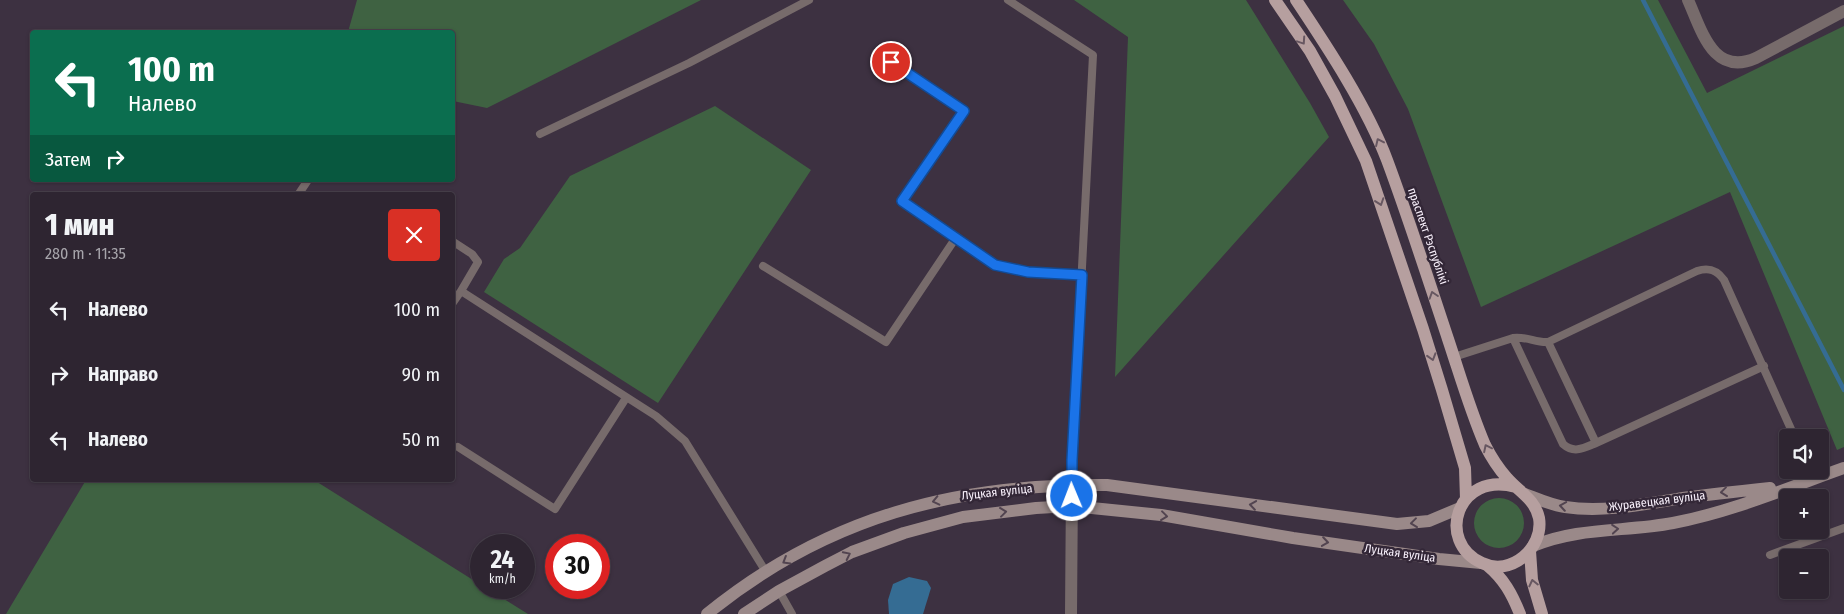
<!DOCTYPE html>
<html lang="ru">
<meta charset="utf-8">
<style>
:root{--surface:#2e2531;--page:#3a313d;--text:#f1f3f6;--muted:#a7a5ab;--line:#49424d}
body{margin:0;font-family:"Fira Sans Condensed",sans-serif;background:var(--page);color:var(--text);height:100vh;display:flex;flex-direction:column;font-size:19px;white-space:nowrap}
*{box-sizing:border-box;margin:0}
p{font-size:16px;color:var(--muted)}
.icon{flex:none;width:28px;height:28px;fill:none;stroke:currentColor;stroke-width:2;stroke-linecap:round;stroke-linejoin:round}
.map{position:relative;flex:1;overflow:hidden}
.side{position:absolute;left:30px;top:192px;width:425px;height:290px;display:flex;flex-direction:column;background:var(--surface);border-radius:5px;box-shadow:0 1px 4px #0004,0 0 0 1px var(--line)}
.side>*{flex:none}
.guide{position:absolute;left:30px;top:30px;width:425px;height:152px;border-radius:5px;box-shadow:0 1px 4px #0004,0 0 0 1px var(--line);background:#0b6e4f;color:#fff;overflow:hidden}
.tools{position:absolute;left:1779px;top:429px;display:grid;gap:10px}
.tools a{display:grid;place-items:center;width:50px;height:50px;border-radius:5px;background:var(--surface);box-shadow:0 1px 4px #0004,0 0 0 1px var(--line);font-size:25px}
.speed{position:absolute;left:470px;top:534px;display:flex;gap:10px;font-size:25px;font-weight:700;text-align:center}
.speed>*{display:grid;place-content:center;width:65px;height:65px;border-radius:50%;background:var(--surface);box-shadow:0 1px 4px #0004,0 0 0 1px var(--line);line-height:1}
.speed small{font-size:12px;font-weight:400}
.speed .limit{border:8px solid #d22;background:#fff;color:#111}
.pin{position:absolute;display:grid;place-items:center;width:42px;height:42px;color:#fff;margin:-21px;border:2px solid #fff;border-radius:50%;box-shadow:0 1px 5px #0007}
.me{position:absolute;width:55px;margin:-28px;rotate:359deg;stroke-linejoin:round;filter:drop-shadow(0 0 4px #0008)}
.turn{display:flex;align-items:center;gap:18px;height:105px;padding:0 15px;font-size:22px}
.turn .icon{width:65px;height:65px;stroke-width:2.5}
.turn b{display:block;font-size:35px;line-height:42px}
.then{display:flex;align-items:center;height:48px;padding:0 15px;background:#0003;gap:10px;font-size:19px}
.round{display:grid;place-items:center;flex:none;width:52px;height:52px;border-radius:5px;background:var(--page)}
.head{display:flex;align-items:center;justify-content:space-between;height:85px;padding:0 15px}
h1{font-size:30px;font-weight:800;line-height:38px}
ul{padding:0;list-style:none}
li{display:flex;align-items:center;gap:15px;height:65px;padding:0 15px}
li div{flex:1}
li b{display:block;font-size:19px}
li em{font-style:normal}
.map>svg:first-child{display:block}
.green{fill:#3f6242}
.water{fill:#356c93}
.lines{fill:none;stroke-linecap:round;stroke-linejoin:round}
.stream{stroke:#356c93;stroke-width:4.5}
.lane{stroke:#776b6b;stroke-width:8}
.street{stroke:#776b6b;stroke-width:12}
.secondary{stroke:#9a8989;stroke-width:12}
.primary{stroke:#b69f9f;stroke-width:12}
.oneway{stroke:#675761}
.oneway2{stroke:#524450}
.route-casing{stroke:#114b97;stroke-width:12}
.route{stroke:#1a73e8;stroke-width:9}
.labels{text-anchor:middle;stroke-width:5;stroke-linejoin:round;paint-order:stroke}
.street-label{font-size:12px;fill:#f9f1fc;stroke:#332737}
</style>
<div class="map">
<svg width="1844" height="614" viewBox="0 0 1844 614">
<rect width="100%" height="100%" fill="#3d3141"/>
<path class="green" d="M357 0H701L487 108 453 101 452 32H348Z
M1074 0H1246L1310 103 1329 137 1115 377 1128 37Z
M1343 0H1658L1707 93 1844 26V447L1837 450 1730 192 1481 307 1408 109 1374 44Z
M715 106 811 170 658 403 484 292 504 259 520 248 570 176Z
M86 480H314L481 585V588H486L528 614H6Z
M1474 523a25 25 0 1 1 50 0a25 25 0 1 1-50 0Z"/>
<path class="water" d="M909 577 927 581 931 588 923 614H889L888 600 893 584Z"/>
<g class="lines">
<path class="stream" d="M1643 0 1844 390"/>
<path class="lane" d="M1008 0 1093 55 1072 460V485
M876 53 964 111 902 201 995 265 1028 272 1082 275
M540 134 689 63 809 0
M298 195 308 180
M452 241 472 254 478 262 461 291 656 416 685 441 766 572
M763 266 886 342 955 239
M452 304 461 291
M1548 342 1697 271C1709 267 1717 270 1724 280L1795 438
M1454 357 1513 338
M1596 443C1584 448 1574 454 1563 444L1513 338C1526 336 1536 343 1548 342L1596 443 1764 366
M458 447 555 509 626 398
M1770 555 1844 528
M779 591 792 614"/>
<path class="street" d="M1688 0C1702 31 1713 77 1756 58L1844 11
M1071 614 1072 485"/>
<path class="secondary" d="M1525 494C1538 499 1551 505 1565 507 1604 513 1645 504 1683 498 1712 494 1741 491 1770 488
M1533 546C1578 527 1626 532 1673 523 1731 512 1788 488 1844 468
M707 614C826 517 956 483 1107 485L1397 524 1429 521 1460 508
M744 614 779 591 825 566 852 552 904 533 963 517 1036 508 1072 506 1161 515 1293 538 1439 559 1481 563"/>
<path class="primary" d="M1275 0 1310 51 1335 96 1366 161 1423 329 1442 390 1465 468 1466 499
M1296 0C1328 48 1367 107 1387 160 1409 219 1428 279 1448 339 1460 375 1470 410 1485 445 1491 457 1498 468 1507 478 1519 492 1535 499 1539 518 1544 548 1511 577 1482 563 1435 542 1457 470 1516 487
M1530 551 1532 580 1542 614
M1487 565C1504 579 1512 594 1520 614"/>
</g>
<defs><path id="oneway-chevron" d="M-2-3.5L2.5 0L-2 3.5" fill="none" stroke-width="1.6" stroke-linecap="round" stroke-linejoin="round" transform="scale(1.25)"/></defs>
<g class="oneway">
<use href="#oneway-chevron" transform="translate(1302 41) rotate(56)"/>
<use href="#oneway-chevron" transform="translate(1379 142) rotate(-115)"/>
<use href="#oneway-chevron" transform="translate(1380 202) rotate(71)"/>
<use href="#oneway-chevron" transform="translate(1433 295) rotate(-108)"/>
<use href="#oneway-chevron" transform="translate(1432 357) rotate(73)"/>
<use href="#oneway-chevron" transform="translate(1487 448) rotate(-116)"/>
<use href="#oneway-chevron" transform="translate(1533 583) rotate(-103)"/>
</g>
<g class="oneway2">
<use href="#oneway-chevron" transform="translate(1724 492) rotate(173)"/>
<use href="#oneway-chevron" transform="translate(936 501) rotate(167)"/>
<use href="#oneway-chevron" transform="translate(1253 505) rotate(-172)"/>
<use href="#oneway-chevron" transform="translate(1563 506) rotate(-171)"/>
<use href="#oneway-chevron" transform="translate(1003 512) rotate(-7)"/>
<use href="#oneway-chevron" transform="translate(1164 516) rotate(7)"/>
<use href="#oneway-chevron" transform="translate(1414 523) rotate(173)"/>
<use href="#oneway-chevron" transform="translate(1615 529) rotate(-5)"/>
<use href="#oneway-chevron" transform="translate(1325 542) rotate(8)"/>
<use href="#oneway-chevron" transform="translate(847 555) rotate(-26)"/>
<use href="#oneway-chevron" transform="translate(786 561) rotate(149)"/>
</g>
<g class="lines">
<defs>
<path id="route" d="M891 62 964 111 902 201 995 265 1028 272 1082 275 1072 460V496"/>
</defs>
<use href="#route" class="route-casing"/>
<use href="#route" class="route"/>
</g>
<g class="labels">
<g class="street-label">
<text transform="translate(1428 236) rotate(71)" y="4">праспект Рэспублікі</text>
<text transform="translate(997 492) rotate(-6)" y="4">Луцкая вуліца</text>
<text transform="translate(1657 501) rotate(-7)" y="4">Журавецкая вуліца</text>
<text transform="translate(1400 553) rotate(8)" y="4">Луцкая вуліца</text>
</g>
</g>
</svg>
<div class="tools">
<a><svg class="icon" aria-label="sound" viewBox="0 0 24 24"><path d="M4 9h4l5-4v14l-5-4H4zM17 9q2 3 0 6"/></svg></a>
<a>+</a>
<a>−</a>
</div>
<div class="speed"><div>24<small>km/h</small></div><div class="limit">30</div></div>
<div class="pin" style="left:891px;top:62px;background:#d93025"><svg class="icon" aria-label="arrive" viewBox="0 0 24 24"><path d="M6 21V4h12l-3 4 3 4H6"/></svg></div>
<svg class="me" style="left:1072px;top:496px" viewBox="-20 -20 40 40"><circle r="17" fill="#1a73e8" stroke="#fff" stroke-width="3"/><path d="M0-11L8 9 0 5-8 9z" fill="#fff"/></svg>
<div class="guide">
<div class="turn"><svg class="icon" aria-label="left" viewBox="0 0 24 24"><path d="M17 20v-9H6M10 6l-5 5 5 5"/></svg><div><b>100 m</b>Налево</div></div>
<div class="then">Затем<svg class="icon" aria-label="right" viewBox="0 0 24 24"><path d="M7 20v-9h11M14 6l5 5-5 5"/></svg></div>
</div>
<section class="side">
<div class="head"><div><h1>1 мин</h1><p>280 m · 11:35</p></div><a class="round" style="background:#d93025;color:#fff"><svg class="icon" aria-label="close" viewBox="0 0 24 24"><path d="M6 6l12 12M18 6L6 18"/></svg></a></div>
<ul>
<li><svg class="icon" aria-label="left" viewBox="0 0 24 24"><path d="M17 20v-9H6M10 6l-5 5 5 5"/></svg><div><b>Налево</b></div><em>100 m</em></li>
<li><svg class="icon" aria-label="right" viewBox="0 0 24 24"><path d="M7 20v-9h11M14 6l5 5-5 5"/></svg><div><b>Направо</b></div><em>90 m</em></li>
<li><svg class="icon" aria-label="left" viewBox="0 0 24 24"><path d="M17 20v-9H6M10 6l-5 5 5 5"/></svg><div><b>Налево</b></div><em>50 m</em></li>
</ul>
</section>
</div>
